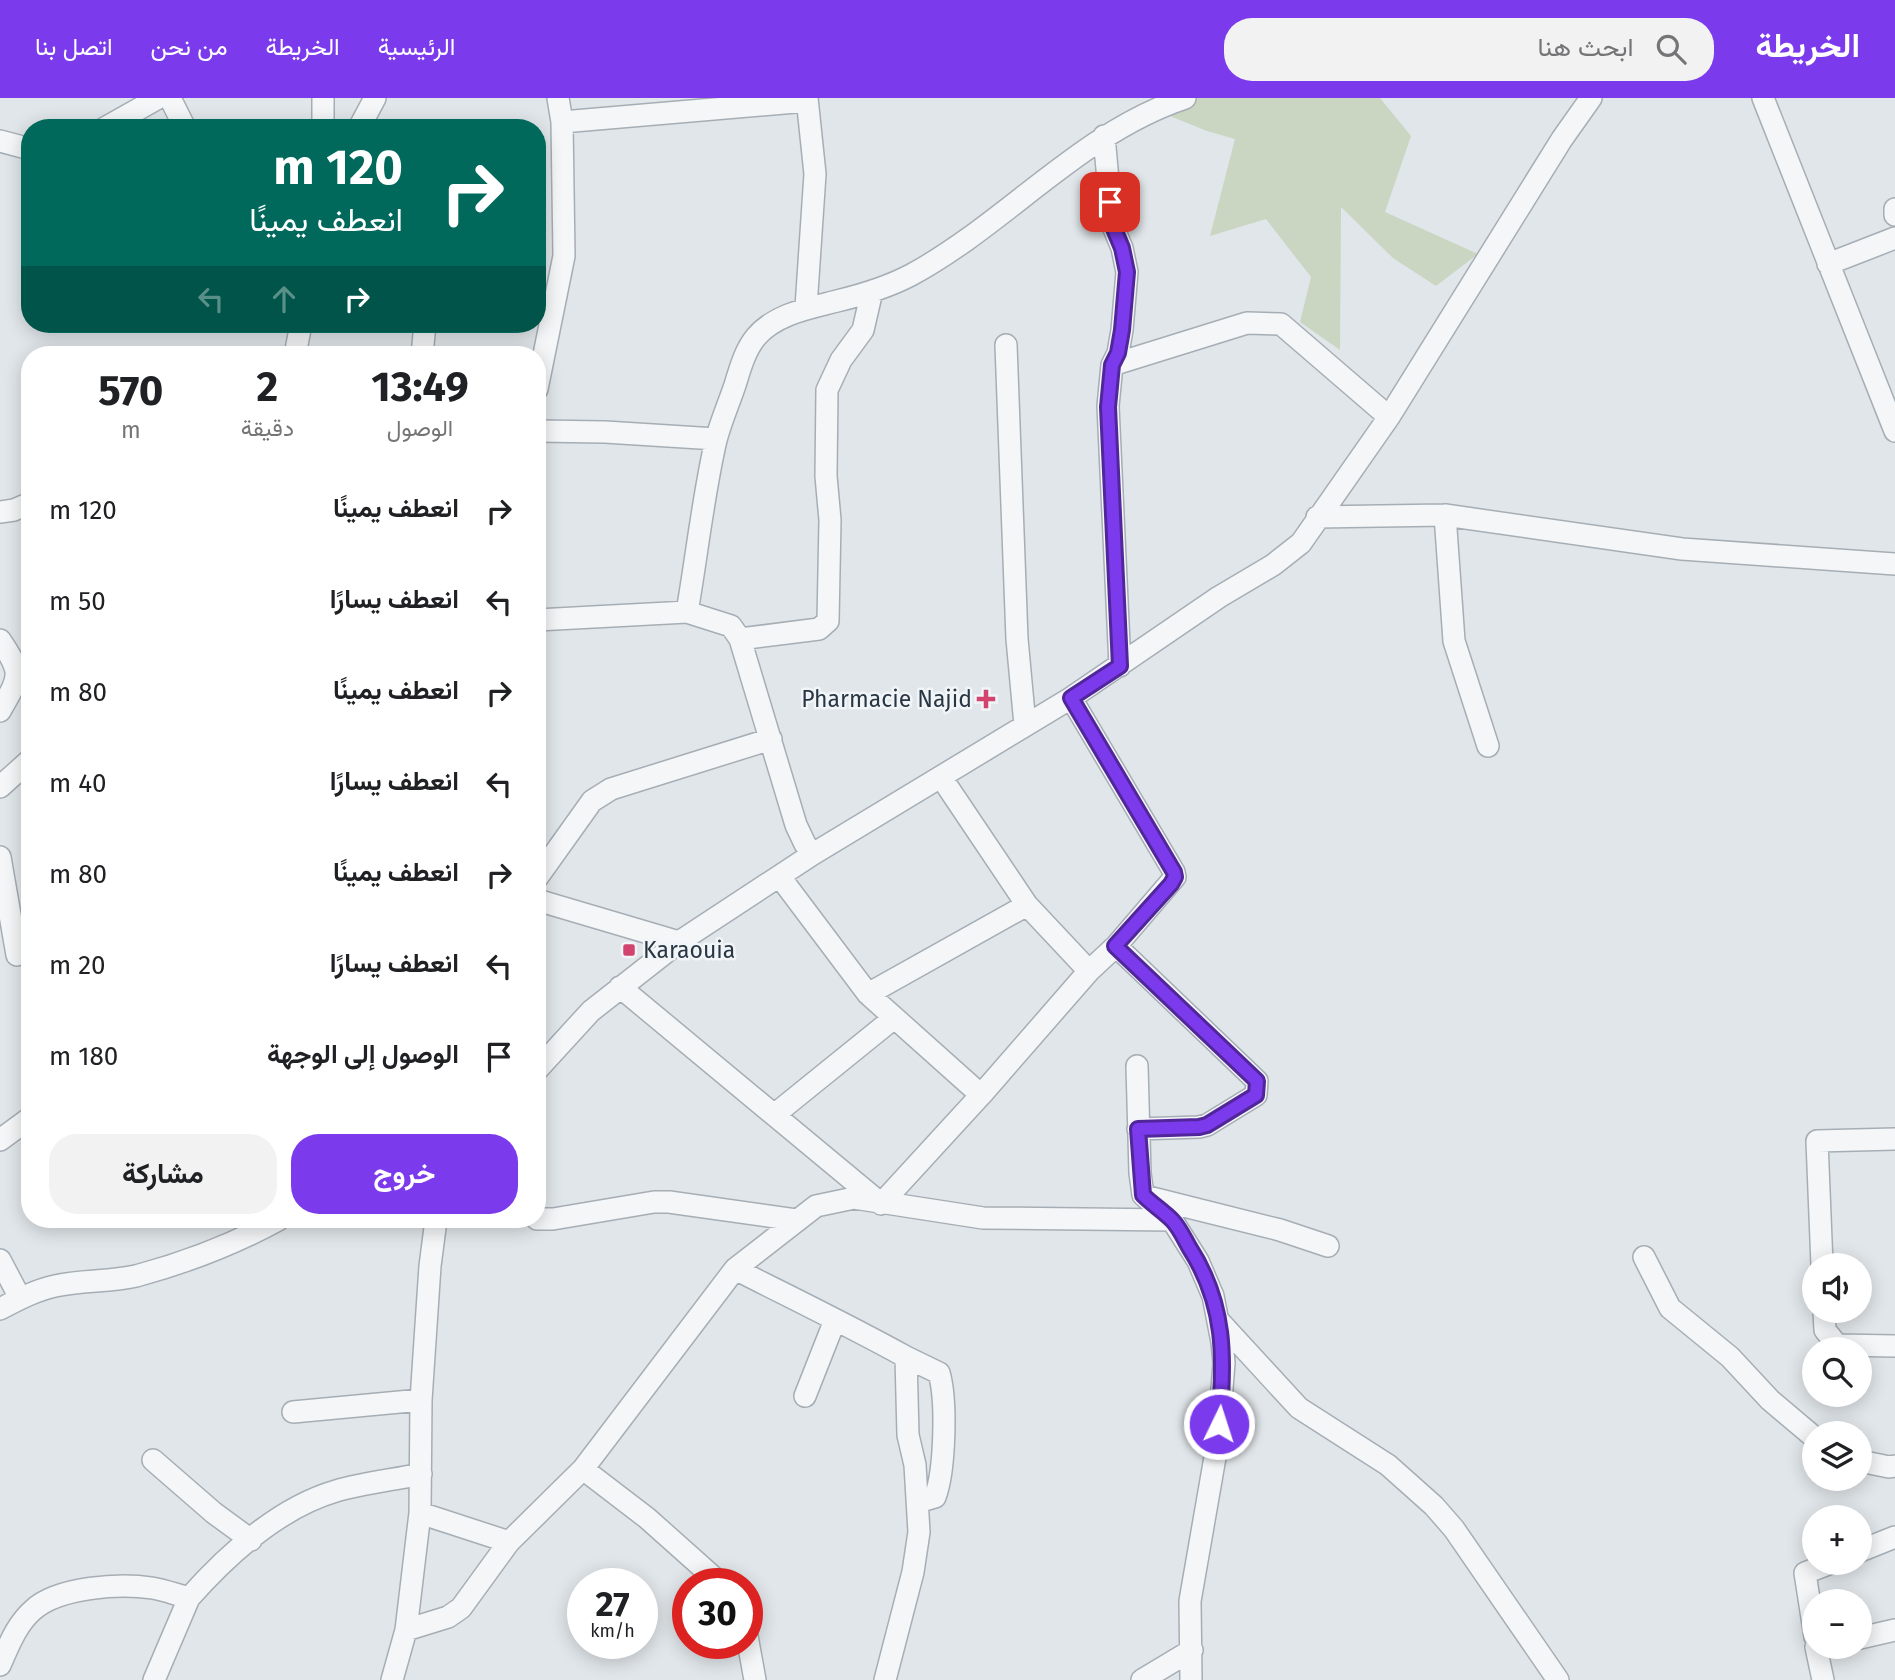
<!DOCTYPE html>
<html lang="ar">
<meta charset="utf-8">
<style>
:root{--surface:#fff;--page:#f2f2f2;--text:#202124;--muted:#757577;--accent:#7c3aed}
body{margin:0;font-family:"Fira Sans",Vazirmatn,sans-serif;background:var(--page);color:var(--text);direction:rtl;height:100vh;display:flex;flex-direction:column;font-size:26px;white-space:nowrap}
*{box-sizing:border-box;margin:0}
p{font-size:23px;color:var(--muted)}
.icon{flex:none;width:38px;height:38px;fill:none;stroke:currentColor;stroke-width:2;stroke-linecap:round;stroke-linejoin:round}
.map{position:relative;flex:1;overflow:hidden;direction:ltr}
.drawer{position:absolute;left:21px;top:248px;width:525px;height:882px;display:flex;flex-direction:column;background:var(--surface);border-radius:28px;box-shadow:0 4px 18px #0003;direction:rtl}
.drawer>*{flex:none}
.guide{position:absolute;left:21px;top:21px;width:525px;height:214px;border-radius:28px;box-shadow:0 4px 18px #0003;direction:rtl;background:#00695c;color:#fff;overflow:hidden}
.buttons{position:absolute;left:1802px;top:1155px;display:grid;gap:14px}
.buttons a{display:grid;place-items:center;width:70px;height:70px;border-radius:50%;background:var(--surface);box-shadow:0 4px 18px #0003;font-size:35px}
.speed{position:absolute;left:567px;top:1470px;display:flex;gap:14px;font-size:35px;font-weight:700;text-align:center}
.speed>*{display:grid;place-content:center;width:91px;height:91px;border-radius:50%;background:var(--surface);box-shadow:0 4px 18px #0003;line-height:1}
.speed small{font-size:18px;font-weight:400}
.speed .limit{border:10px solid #d22;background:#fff;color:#111}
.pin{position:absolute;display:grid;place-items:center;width:60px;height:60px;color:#fff;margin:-30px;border-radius:14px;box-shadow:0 4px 10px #0006}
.me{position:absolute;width:77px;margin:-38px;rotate:4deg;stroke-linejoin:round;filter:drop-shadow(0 0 5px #0008)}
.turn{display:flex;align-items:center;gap:24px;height:147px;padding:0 28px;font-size:32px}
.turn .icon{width:91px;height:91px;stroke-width:2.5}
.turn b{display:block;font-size:49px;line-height:60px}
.lanes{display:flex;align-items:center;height:66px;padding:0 28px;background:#0003;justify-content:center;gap:35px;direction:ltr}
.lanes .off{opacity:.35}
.eta{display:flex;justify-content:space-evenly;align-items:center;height:119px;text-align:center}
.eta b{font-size:42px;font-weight:700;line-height:49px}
.action{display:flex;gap:14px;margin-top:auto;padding:14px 28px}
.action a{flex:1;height:80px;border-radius:28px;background:var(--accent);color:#fff;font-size:28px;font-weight:700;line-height:80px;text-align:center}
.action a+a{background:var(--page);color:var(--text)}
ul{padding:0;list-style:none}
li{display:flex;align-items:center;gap:21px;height:91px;padding:0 28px}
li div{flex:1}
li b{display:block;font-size:26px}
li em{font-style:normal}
header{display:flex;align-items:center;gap:42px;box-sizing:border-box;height:98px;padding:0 35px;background:var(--accent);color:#fff}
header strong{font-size:33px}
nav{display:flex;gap:38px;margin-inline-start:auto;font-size:24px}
.search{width:490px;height:63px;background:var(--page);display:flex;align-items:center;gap:18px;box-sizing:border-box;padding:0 24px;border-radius:28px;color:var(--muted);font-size:26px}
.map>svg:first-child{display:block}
.green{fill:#cad5c2}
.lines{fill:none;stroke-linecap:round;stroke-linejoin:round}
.minor-casing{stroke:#a6aeb5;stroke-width:24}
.minor{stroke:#f4f6f8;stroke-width:21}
.route-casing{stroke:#51269a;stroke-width:18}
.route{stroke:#7c3aed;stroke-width:12}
.poi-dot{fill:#d2436e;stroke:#f1f5f8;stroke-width:2.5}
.labels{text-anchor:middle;stroke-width:5;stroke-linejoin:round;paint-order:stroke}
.poi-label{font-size:23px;fill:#293643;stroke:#f1f5f8;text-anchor:end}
</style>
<header>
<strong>الخريطة</strong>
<div class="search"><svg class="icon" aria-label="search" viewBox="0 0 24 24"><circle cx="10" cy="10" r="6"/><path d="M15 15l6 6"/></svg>ابحث هنا</div>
<nav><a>الرئيسية</a><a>الخريطة</a><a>من نحن</a><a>اتصل بنا</a></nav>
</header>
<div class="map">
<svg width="1895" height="1582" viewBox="0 0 1895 1582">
<rect width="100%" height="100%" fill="#e1e6ea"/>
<path class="green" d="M1178 0H1380L1411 38 1385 114 1478 156 1436 188 1393 160 1341 109 1340 252 1300 224 1311 179 1266 121 1210 138 1235 41 1207 33 1160 14Z"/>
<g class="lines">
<defs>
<path id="minor" d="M170 0 185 30
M1763 0 1895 333
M562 24 807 3
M105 30 158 0
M323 30V0
M359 30 375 0
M1104 38 1112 126 1122 150 1127 174 1122 232 1118 255 1112 267 1108 308 1120 568
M0 43 30 51
M1895 111V117
M1828 166 1895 140
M806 209 815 76 807 0
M1006 247 1017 541 1025 627
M295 257 301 226
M422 257 425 226
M1112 267 1247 225 1281 226 1389 319
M537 291 564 158 562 24 558 0
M537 333 605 334 716 341
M0 414 14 412 30 405
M1445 417 1454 543 1488 648
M1317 419 1445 417 1682 451 1895 466
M687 514C697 457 703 398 716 342 721 323 729 305 735 287 740 271 745 252 756 239 775 216 810 210 837 203 862 197 888 189 911 177 1007 125 1080 35 1185 0
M537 522 687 514 731 528 740 541 796 727 805 746 813 756
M740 541 819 531 828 523 830 422 826 378 827 292 841 262 863 232 872 193
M0 542C23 576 20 578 0 613
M941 679 1027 807 1089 873
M0 689 30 662
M0 759 17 857
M780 779 868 896 981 997
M537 780 592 703 611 691 771 641
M537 802 679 844
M1116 848 1257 983 1256 997 1207 1027 1199 1029 1138 1031
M620 889 879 1104
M868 896 1027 807
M1137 968 1140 1075 1143 1097 1172 1122 1198 1163 1213 1198 1222 1244 1224 1265 1218 1342 1190 1503 1191 1582
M537 972 591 913 679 844 813 756 1071 600 1219 499 1273 467 1301 445 1389 319 1562 41 1591 0
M774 1017 894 920
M0 1042 30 1020
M1148 1099 1280 1132 1328 1148
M881 1106 981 997 1089 873 1116 848 1175 779 1174 774 1071 600
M537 1121H553L654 1104H669L796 1122
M1644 1159 1670 1210 1730 1259 1770 1302 1815 1340
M0 1162 20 1200
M1822 1167 1817 1043 1895 1041
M735 1171C792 1200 850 1228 906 1259L908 1337 915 1367 919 1434 913 1474 885 1582
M0 1211C17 1202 36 1192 55 1188 81 1182 110 1184 136 1178 184 1165 234 1146 278 1122
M1824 1213 1825 1232 1837 1247 1895 1248
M1219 1223 1299 1310 1388 1367 1434 1408 1454 1431 1558 1582
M906 1259 939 1275C947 1302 945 1373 935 1399L918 1404
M805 1298 835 1222
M293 1314 421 1302
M153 1362 214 1415 251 1442
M1860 1363 1889 1369 1895 1368
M583 1371 647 1420 721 1486
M420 1415 509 1444
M1860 1453 1895 1439
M406 1532 448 1519 461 1510 509 1444 583 1371 735 1171 816 1108 854 1100 983 1120 1172 1122
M747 1538 755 1582
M1815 1539 1805 1475 1831 1465
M1860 1540 1895 1532
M1816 1549 1823 1582
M0 1567C9 1547 16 1527 33 1512 58 1489 120 1485 152 1490 165 1492 177 1497 189 1500 228 1456 278 1410 336 1393 363 1385 393 1382 421 1376
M154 1582 189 1500
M392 1582 406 1532 420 1415 421 1302 430 1168 436 1122
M1142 1582 1192 1552"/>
</defs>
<use href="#minor" class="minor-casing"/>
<use href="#minor" class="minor"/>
</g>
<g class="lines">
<defs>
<path id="route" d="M1110 104 1112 126 1122 150 1127 174 1122 232 1118 255 1112 267 1108 309 1120 568 1071 600 1174 774 1175 779 1171 786 1115 848 1257 983 1256 997 1207 1027 1199 1029 1138 1031 1143 1097C1152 1106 1163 1113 1172 1122 1179 1129 1184 1140 1189 1149 1226 1206 1225 1261 1219 1326"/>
</defs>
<use href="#route" class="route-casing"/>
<use href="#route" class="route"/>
</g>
<g class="poi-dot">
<path d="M982.5 590.5h7v7h7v7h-7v7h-7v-7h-7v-7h7z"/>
<rect x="622" y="845" width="14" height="14" rx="3.5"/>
</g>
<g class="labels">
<g class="poi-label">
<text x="972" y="609">Pharmacie Najid</text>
<text x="643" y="860" text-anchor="start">Karaouia</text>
</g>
</g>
</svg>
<div class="buttons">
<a><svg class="icon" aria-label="sound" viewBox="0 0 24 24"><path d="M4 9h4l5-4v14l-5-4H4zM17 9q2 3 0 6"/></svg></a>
<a><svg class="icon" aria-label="search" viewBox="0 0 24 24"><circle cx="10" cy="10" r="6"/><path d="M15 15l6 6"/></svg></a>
<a><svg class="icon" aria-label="layers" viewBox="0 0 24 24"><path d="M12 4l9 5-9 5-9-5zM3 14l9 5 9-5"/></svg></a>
<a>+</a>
<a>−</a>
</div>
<div class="speed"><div>27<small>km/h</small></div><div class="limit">30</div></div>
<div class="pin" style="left:1110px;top:104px;background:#d93025"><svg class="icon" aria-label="arrive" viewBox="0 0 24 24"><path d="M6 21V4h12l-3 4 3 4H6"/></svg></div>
<svg class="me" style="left:1219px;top:1326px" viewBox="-20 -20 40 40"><circle r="17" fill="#7c3aed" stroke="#fff" stroke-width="3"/><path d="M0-11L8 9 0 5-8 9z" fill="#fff"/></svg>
<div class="guide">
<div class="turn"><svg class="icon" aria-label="right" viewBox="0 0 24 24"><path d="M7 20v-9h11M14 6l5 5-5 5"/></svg><div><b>120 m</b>انعطف يمينًا</div></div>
<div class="lanes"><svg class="icon off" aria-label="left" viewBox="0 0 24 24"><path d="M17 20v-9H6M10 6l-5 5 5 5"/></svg><svg class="icon off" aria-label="ahead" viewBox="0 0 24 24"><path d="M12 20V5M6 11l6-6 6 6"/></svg><svg class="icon" aria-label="right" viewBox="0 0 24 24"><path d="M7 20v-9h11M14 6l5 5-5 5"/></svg></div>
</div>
<section class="drawer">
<div class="eta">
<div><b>13:49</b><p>الوصول</p></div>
<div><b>2</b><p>دقيقة</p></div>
<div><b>570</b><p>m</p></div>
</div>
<ul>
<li><svg class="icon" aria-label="right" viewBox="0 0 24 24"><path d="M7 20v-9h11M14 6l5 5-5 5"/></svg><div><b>انعطف يمينًا</b></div><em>120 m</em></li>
<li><svg class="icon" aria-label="left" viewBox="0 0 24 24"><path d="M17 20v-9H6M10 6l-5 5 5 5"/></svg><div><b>انعطف يسارًا</b></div><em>50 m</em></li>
<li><svg class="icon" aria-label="right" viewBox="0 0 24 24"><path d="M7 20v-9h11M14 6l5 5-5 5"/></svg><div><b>انعطف يمينًا</b></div><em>80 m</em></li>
<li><svg class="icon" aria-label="left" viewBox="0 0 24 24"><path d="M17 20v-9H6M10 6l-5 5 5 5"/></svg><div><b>انعطف يسارًا</b></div><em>40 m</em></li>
<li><svg class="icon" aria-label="right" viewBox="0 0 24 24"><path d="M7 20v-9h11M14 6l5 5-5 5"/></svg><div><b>انعطف يمينًا</b></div><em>80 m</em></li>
<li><svg class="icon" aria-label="left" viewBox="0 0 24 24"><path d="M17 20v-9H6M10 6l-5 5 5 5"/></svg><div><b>انعطف يسارًا</b></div><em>20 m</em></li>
<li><svg class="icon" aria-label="arrive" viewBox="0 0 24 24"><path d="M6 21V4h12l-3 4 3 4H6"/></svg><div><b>الوصول إلى الوجهة</b></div><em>180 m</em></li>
</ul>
<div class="action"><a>خروج</a><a>مشاركة</a></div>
</section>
</div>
